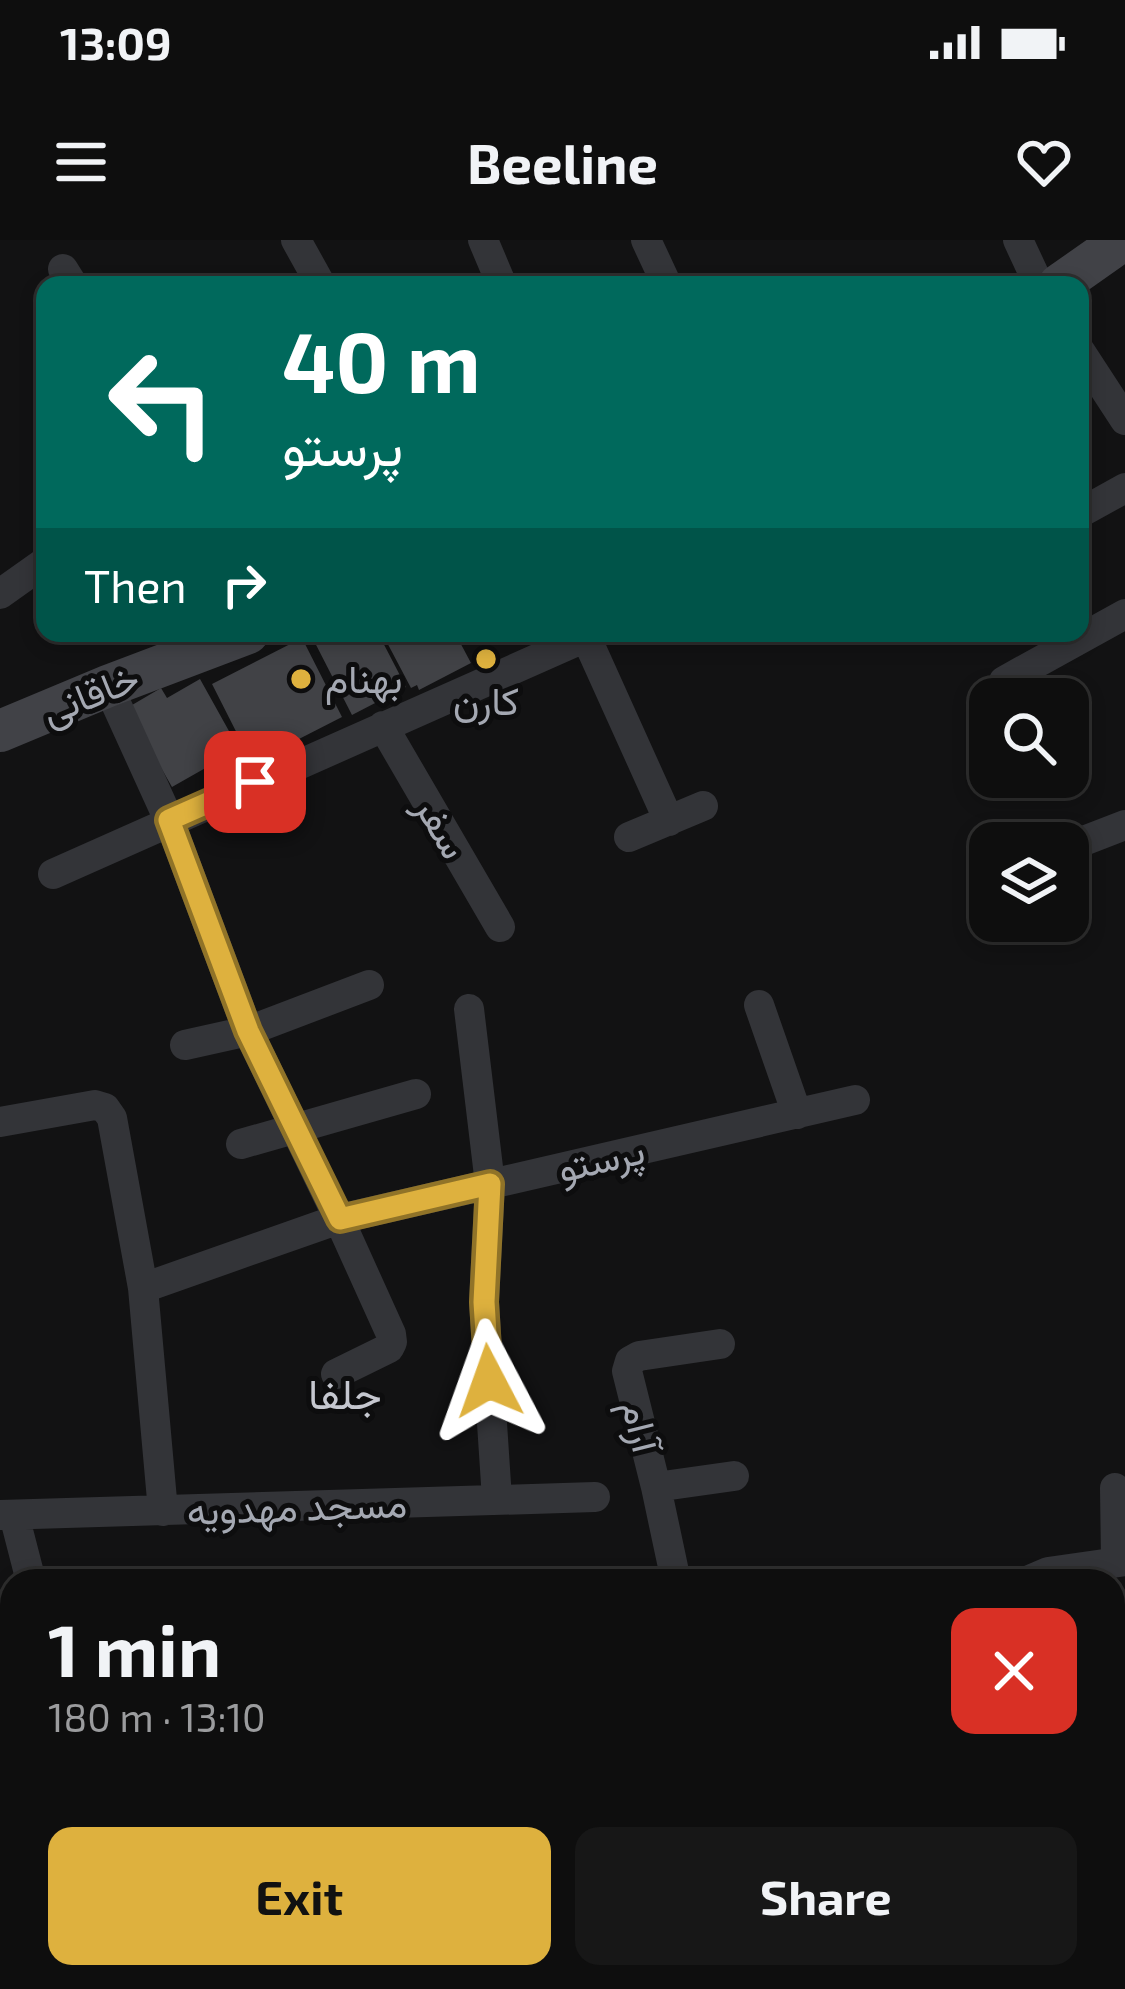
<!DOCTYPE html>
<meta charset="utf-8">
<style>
:root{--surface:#0e0e0e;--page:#171717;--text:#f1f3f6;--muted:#9b9c9e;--line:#2e2e2e;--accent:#deb13e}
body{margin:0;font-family:"Exo 2",Vazirmatn,sans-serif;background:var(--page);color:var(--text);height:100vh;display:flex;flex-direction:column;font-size:45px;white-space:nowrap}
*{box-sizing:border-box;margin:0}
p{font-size:39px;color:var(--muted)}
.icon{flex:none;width:66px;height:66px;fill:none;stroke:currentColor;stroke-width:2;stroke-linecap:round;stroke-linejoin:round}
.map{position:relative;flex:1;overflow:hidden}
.details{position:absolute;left:0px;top:1329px;width:1125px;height:420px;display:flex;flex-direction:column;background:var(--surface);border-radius:36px 36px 0 0;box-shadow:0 6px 18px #0003,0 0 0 3px var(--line)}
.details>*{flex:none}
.hud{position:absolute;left:36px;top:36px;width:1053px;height:366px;border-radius:24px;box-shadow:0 6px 18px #0003,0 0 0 3px var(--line);background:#00695c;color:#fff;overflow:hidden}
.tools{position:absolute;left:969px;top:438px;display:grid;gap:24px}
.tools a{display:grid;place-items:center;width:120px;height:120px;border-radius:24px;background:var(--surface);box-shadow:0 6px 18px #0003,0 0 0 3px var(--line);font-size:60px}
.pin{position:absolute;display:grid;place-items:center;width:102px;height:102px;color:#fff;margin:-51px;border-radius:24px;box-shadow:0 6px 18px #0006}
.me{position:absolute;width:132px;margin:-66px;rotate:356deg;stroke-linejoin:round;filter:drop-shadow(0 0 9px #0008)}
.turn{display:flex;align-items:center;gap:42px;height:252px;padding:0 48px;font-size:54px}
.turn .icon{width:156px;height:156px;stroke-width:2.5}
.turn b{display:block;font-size:84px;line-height:102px}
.then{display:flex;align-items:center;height:114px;padding:0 48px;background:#0003;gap:24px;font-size:45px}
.round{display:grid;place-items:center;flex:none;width:126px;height:126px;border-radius:24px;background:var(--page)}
.headline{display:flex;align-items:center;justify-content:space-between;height:204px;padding:0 48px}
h1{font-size:72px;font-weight:700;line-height:90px}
.button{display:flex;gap:24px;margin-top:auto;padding:24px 48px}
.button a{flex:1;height:138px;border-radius:24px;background:var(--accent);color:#111;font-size:48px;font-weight:700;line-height:138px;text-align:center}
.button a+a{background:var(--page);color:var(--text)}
.status{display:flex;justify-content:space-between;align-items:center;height:84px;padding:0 60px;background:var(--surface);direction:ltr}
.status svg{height:33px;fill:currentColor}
header{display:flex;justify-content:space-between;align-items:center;height:156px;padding:0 48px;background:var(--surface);font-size:54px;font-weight:700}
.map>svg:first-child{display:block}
.building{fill:#414246}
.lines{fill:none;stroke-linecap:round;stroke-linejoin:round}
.street{stroke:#333438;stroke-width:30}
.secondary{stroke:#414247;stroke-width:42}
.route-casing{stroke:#907328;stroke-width:30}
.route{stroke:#deb13e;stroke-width:21}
.poi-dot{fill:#deb13e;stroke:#0d0d0e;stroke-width:4.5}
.labels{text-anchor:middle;stroke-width:10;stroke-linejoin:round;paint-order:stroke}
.poi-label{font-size:39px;fill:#a4a8b2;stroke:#0d0d0e;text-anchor:start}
.street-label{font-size:39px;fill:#a4a8b2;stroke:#0d0d0e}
.neighbourhood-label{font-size:42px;fill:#c5c7cf;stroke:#0d0d0e}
</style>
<div class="status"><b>13:09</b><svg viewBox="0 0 49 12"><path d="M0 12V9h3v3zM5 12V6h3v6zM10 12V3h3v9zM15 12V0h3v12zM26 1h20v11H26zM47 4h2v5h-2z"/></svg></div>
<header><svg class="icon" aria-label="menu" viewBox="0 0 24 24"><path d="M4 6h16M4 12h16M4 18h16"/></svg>Beeline<svg class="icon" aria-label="heart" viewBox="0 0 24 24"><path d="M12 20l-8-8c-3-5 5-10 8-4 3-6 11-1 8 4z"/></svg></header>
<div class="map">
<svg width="1125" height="1749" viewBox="0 0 1125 1749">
<rect width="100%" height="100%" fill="#121213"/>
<path class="building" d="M320 393H378L406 447 352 475 312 397Z
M382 393H455L471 423 419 450 417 445 411 448Z
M302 398 342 477 252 523 212 444Z
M200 439 239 509 172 547 127 468 161 448 167 458Z"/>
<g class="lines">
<path class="street" d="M296 0 321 45
M483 0 502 45
M646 0 667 45
M1018 0 1039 45
M63 29 73 45
M1080 111 1125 180
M1080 273 1125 248
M0 354 45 322
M586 397 669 581
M1004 441 1125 374
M108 446 169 580 248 791 339 979 391 1094 392 1102 389 1108 336 1134
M383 486 500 687
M629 597 703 566
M1068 607 1125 585
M53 634 595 393
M759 765 797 874
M469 769 490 944 484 1062 497 1259
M185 805 248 791 369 745
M0 882 95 865 105 868 112 878 143 1048 163 1271
M241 904 416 854
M143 1048 339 979 855 860
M656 1247 734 1236
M1115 1248 1116 1322
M0 1275 595 1257
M14 1275 31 1341
M676 1341 656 1247 627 1131 630 1121 639 1116 720 1104
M1027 1341 1048 1332 1125 1321
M0 1466 12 1465
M0 1555 12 1552
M137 1737 140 1749
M420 1737 422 1749
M548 1737 550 1749
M1079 1737 1081 1749
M698 1749 708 1747"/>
<path class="secondary" d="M1059 45 1123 0
M0 491 108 446 248 393"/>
</g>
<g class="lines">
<defs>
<path id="route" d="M255 542 169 580 248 791 340 979 490 944 484 1062 489 1141"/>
</defs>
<use href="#route" class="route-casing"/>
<use href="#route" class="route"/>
</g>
<g class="poi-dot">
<circle cx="486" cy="419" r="12"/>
<circle cx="301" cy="439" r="12"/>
</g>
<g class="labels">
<g class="poi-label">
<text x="325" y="453">بهنام</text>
<text x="486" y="475" text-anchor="middle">کارن</text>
</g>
<g class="street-label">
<text transform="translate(90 454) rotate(-22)" y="14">خاقانی</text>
<text transform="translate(442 587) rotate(60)" y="14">سفر</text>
<text transform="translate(601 919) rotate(-13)" y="14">پرستو</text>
<text transform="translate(641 1186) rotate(76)" y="14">آرام</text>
<text transform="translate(297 1267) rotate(-2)" y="14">مسجد مهدویه</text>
</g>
<g class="neighbourhood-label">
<text x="345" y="1169">جلفا</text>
</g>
</g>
</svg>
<div class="tools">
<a><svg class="icon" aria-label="search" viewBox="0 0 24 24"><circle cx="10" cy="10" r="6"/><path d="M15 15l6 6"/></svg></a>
<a><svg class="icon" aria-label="layers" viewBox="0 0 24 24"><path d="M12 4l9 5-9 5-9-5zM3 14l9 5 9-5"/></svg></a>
</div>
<div class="pin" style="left:255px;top:542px;background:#d93025"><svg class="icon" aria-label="arrive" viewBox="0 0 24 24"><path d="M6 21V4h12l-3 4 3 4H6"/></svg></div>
<svg class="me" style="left:489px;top:1141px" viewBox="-20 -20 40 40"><path d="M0-17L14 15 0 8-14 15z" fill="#deb13e" stroke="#fff" stroke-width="4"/></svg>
<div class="hud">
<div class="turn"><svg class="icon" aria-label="left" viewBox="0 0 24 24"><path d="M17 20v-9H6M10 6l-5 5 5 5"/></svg><div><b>40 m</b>پرستو</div></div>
<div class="then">Then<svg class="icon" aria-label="right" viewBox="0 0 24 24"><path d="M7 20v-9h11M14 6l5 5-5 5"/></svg></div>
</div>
<section class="details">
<div class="headline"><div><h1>1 min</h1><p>180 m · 13:10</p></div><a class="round" style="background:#d93025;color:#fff"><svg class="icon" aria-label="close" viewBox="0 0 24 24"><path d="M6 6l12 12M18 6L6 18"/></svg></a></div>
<div class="button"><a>Exit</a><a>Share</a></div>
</section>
</div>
